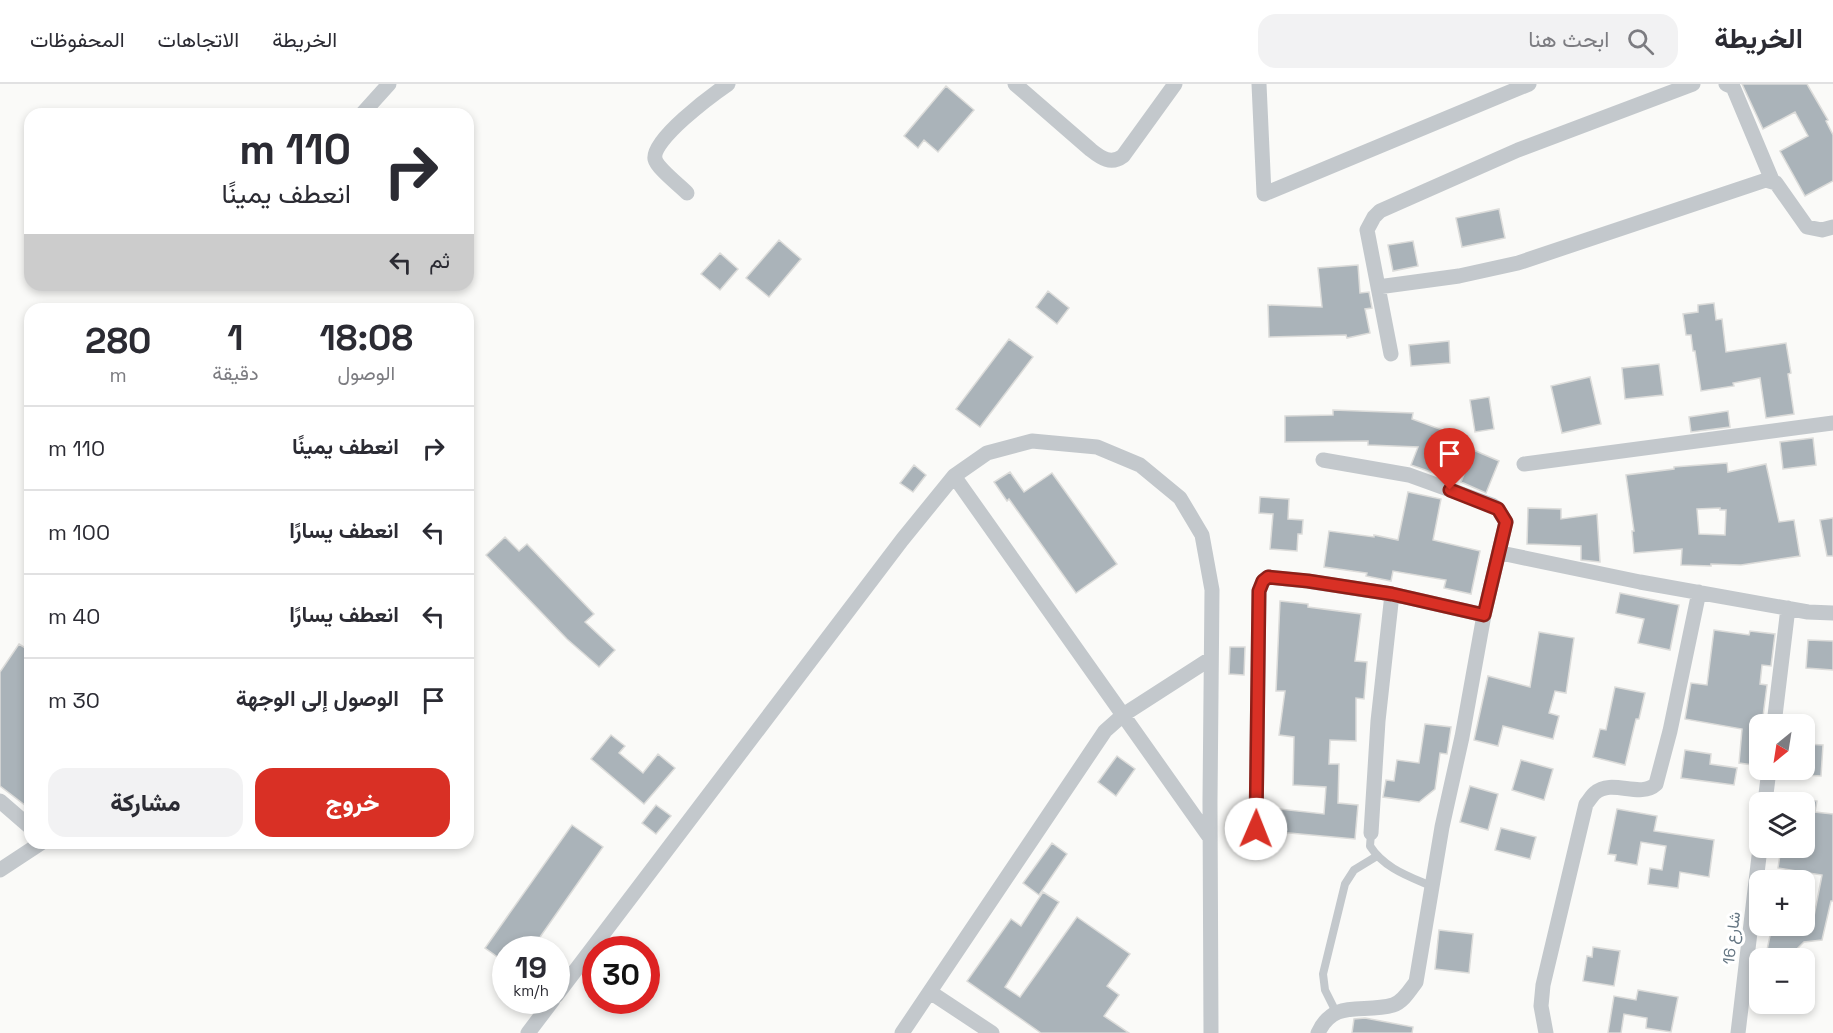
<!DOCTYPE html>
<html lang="ar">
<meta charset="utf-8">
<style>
:root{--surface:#fff;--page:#f2f2f3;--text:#2b2b33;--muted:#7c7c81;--line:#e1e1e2;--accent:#d93025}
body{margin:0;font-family:"Space Grotesk",Vazirmatn,sans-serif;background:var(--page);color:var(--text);direction:rtl;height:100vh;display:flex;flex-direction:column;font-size:22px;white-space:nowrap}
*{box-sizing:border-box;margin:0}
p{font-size:20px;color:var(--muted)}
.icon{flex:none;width:33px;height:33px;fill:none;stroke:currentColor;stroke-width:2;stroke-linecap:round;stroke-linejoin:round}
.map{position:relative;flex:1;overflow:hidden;direction:ltr}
.panel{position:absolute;left:24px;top:219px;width:450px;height:546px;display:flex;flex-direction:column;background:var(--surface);border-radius:18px;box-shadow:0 3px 9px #0003;direction:rtl}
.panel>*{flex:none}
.top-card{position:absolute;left:24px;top:24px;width:450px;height:183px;border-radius:18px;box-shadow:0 3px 9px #0003;direction:rtl;background:#fff;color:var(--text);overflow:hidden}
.needle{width:39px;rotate:210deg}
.fabs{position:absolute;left:1749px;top:630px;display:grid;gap:12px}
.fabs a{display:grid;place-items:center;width:66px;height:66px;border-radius:12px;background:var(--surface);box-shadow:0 3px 9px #0003;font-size:30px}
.speed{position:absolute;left:492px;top:852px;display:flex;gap:12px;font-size:30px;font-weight:700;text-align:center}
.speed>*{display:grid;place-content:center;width:78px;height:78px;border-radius:50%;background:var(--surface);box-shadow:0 3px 9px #0003;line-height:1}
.speed small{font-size:15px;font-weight:400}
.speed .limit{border:9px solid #d22;background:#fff;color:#111}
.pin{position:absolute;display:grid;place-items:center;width:51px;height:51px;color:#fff;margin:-62px -26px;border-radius:50% 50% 50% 0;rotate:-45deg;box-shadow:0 0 6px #0007}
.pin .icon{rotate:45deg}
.me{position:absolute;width:66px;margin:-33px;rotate:1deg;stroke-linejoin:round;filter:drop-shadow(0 0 4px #0008)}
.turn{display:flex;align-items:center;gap:21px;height:126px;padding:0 24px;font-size:27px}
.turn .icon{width:78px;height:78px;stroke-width:2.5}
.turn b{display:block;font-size:42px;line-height:51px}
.then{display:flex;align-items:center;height:57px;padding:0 24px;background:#0003;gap:12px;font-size:22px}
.eta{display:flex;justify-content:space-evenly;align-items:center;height:102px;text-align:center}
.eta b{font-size:36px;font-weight:800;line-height:42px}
.primary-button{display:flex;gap:12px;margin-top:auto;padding:12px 24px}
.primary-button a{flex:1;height:69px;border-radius:18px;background:var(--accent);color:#fff;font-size:24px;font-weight:800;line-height:69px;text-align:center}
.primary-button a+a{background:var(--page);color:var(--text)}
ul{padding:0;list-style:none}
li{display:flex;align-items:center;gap:18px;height:84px;padding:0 24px;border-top:2px solid var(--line)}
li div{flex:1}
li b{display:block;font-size:22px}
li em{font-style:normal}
header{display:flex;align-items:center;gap:36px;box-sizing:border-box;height:84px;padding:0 30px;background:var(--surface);border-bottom:2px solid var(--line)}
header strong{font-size:28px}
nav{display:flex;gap:33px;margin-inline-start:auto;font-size:21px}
.search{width:420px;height:54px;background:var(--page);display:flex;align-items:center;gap:15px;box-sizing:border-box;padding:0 21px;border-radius:18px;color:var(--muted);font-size:22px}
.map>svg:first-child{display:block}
.building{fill:#aab3b9;stroke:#dcdcda;stroke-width:1.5;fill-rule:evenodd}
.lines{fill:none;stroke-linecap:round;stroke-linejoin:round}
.lane{stroke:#c3c8cc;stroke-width:8}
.street{stroke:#c3c8cc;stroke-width:15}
.route-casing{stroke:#8d1f18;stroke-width:15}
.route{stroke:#d93025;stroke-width:10}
.labels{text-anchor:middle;stroke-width:6;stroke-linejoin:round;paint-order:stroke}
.street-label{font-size:16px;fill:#657683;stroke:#fff}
</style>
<header>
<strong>الخريطة</strong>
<div class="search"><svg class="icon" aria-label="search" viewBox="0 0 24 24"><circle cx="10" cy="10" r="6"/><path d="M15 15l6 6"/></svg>ابحث هنا</div>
<nav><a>الخريطة</a><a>الاتجاهات</a><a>المحفوظات</a></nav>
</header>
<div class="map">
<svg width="1833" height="949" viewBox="0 0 1833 949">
<rect width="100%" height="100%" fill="#fafaf8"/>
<path class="building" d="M1742 0H1807L1828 36 1826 37 1833 51V97L1805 112 1780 67 1808 52 1795 28 1763 45Z
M946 2 974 26 938 68 924 56 918 64 904 52Z
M1499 125 1505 154 1462 163 1456 134Z
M779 156 801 175 769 213 746 194Z
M1413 157 1418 182 1393 187 1388 161Z
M720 169 738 185 720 206 701 190Z
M1358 181 1360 209 1369 208 1372 224 1365 225 1370 249 1347 254 1346 251 1269 253 1268 221 1322 223 1318 184Z
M1048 207 1069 224 1057 240 1036 223Z
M1714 219 1716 236 1722 235 1726 268 1786 259 1791 289 1788 290 1794 330 1766 334 1760 294 1733 299 1734 302 1701 307 1695 267H1693L1691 251H1686L1683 230 1698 228V221Z
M1009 255 1033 273 980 343 956 325Z
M1449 257 1450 279 1411 282 1409 261Z
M1659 280 1663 311 1625 315 1622 284Z
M1590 293 1601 340 1562 349 1551 302Z
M1489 313 1494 345 1475 348 1470 316Z
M1333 326 1413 329 1412 335 1456 351 1443 353 1499 377 1486 409 1461 398 1468 380 1438 369 1431 388 1411 381 1418 363 1368 361V357L1285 358V332L1333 331Z
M1728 327 1730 343 1691 348 1689 333Z
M1813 354 1816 381 1783 385 1780 358Z
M1727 379 1728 388 1766 380 1779 438 1794 436 1800 472 1741 481 1711 480V482L1681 481 1682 465 1634 469 1632 447H1634L1626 391 1674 385V383ZM1720 424V426H1726L1725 451 1699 450 1697 425Z
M914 381 926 391 913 408 900 399Z
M1010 388 1024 408 1052 389 1117 480 1076 509 1009 415 1007 417 994 398Z
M1408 408 1441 415 1433 456 1480 467 1471 510 1444 504 1446 496 1393 487 1391 497 1366 492 1367 489 1324 483 1329 447 1374 453V451L1398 456Z
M1260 413 1289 415 1288 435 1303 436 1302 450H1298L1297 467 1270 465 1273 430 1259 429Z
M1528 424 1561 425V435L1597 430 1600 478 1581 476V462L1527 460Z
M1833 434V472H1827L1820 436Z
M505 453 519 467 527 460 594 530 585 538 615 566 599 583 567 555 486 471Z
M1620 509 1679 521 1670 566 1638 559 1644 535 1616 529Z
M1280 517 1308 520V523L1361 530 1355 577 1367 578 1364 615 1356 614V657L1330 656 1329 680H1339L1338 719 1358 721 1355 755 1268 747 1271 724 1324 730 1326 703 1293 701 1294 653 1279 651 1285 607H1276Z
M1714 546 1749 551 1750 547 1775 550 1771 582 1762 581 1760 600 1767 601 1762 640H1760V682L1739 679 1742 645 1685 635 1691 599 1707 601Z
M1539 548 1574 554 1566 609 1555 607 1549 629 1559 632 1553 655 1503 642 1498 662 1474 656 1488 592 1530 603Z
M1808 556 1833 557V586L1806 584Z
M19 560 30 567V725L0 702V588Z
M1230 563H1245L1244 591 1229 590Z
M1615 603 1645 609 1639 635H1636L1625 681 1593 673 1600 645 1606 646Z
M1425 640 1451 643 1447 670 1440 669 1435 705 1419 718 1383 713 1386 696 1394 697 1397 676 1419 679Z
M611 651 625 662 619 669 643 689 658 670 675 684 644 720 591 675Z
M1804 660 1823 661 1821 692 1804 691Z
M1685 666 1711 670 1710 680 1737 684 1734 701 1681 694Z
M1117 672 1135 685 1116 712 1098 698Z
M1521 676 1553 685 1544 716 1512 706Z
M1470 702 1498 710 1488 746 1460 738Z
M1804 715 1817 717 1815 728 1833 730V817H1831L1822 856 1804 858 1790 872 1767 866 1772 842H1804V830L1814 832 1822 791 1778 784 1781 764H1804Z
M656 721 671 732 656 750 642 739Z
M1617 725 1657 732 1654 747 1714 756 1709 793 1680 788 1678 804 1648 800 1650 784 1662 786 1666 762 1641 758 1637 781 1615 777 1616 771 1608 770Z
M572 741 603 763 531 866H506V879L485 864Z
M1501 744 1536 753 1530 775 1495 766Z
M1052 759 1067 770 1039 811 1023 799Z
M1043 808 1059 818 1005 903 1020 913 1077 833 1130 870 1107 902 1119 911 1104 932 1129 949H1041L967 897 1011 835 1021 842Z
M1439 846 1473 850 1469 889 1435 885Z
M1593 863 1620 867 1614 902 1583 897 1587 872 1592 873Z
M1638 906 1678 913 1671 948 1646 944 1647 934 1624 930 1621 949H1608L1614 912 1636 916Z
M1365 934 1413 943 1412 949H1352L1354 935Z"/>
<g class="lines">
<path class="lane" d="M1371 749 1370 762C1384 784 1408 792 1431 802
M1336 928 1325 906 1323 890 1345 800 1354 786 1377 772"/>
<path class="street" d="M1015 0 1091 66C1101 74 1111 81 1123 72L1175 0
M1259 0 1264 110 1529 0
M1726 0 1733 3 1772 96
M362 30 389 0
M687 109C679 101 657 84 655 75 651 56 712 11 728 0
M1378 203 1459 192 1518 179 1766 96 1776 99 1807 143 1822 146 1833 143
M1391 270 1367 146 1374 133 1380 127 1518 66 1693 0
M1524 380 1833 339
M954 392 1210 754
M1501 469 1640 498 1808 528 1833 529
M1774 640 1788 524
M0 717 30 743
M1765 718 1769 686
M1256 745 1259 507 1263 497 1268 493 1307 497 1392 510 1484 531
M1371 749 1378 637 1392 510
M0 786 41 759
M930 908 992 949
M556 912 902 456 954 392 987 369 1032 357 1097 363 1140 381 1180 414 1202 451 1212 506 1210 717 1211 949
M528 949 553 916
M902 949 1105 647 1123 631 1210 575
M1318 949C1334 914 1363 930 1393 921 1403 918 1410 906 1416 898L1442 743 1462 653 1484 531 1506 438 1498 425 1492 421 1409 391 1323 376
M1546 949 1541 922 1543 901 1586 720C1589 717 1592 711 1595 709 1612 694 1640 715 1656 700L1670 647 1699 508
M1738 949 1760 764"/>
</g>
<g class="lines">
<defs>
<path id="route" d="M1256 745 1259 507 1263 497 1268 493 1308 497 1392 510 1484 531 1506 438 1498 425 1450 406"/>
</defs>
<use href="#route" class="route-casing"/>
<use href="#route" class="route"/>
</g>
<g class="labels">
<g class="street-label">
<text transform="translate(1731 854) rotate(-83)" y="6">شارع 16</text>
</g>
</g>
</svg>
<div class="fabs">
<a><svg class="needle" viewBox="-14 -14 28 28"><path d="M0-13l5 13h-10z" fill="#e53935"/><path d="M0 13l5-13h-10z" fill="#7c7c81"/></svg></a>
<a><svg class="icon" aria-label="layers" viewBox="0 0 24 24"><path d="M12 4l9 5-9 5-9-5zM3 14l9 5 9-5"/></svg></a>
<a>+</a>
<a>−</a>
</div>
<div class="speed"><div>19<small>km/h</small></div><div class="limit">30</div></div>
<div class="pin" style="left:1450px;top:406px;background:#d93025"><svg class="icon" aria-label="arrive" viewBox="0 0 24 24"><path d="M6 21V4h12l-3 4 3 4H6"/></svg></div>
<svg class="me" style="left:1256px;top:745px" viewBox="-20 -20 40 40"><circle r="19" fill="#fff"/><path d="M0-13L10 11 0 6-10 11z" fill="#d93025"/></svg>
<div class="top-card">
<div class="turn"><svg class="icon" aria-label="right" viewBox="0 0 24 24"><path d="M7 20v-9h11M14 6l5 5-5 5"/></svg><div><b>110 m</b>انعطف يمينًا</div></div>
<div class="then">ثم<svg class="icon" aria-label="left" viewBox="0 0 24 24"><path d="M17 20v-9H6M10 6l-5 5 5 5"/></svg></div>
</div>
<section class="panel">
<div class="eta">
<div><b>18:08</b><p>الوصول</p></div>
<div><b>1</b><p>دقيقة</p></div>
<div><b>280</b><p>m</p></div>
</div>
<ul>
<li><svg class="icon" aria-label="right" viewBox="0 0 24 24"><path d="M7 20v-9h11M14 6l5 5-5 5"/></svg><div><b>انعطف يمينًا</b></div><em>110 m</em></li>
<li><svg class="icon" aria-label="left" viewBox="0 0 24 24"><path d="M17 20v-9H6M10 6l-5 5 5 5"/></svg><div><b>انعطف يسارًا</b></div><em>100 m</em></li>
<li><svg class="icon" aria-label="left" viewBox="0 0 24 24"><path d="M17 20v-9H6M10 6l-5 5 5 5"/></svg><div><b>انعطف يسارًا</b></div><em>40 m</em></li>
<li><svg class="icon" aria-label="arrive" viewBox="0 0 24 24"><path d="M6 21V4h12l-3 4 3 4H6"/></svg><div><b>الوصول إلى الوجهة</b></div><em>30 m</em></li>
</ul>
<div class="primary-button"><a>خروج</a><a>مشاركة</a></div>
</section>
</div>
